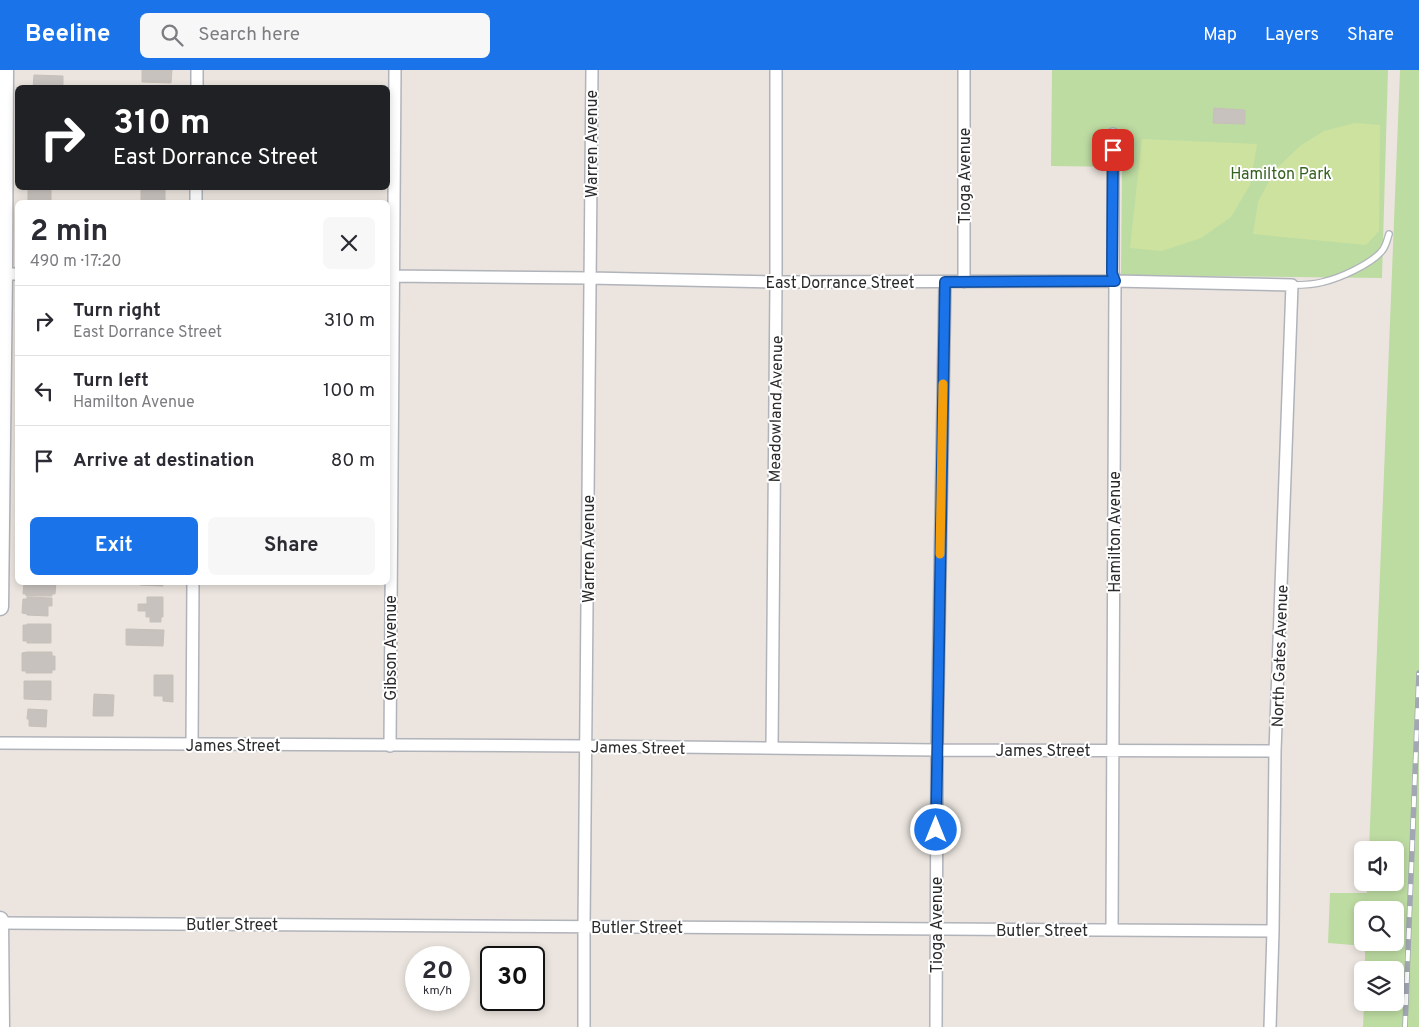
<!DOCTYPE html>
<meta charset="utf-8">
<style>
:root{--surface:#fff;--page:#f7f7f7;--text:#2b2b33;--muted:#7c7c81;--line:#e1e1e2;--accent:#1a73e8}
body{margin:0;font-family:Overpass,sans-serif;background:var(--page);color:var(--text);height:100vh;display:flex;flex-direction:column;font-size:19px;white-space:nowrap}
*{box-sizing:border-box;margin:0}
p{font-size:16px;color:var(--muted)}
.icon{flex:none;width:28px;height:28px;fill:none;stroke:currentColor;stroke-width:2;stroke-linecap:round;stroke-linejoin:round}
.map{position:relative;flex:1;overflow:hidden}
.side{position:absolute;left:15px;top:130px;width:375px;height:385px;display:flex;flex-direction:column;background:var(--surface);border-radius:8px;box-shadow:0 2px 8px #0003}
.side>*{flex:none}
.top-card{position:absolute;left:15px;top:15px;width:375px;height:105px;border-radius:8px;box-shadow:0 2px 8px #0003;background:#202124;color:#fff;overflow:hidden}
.controls{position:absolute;left:1354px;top:771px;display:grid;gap:10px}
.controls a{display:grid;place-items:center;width:50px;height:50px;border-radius:8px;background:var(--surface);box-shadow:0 2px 8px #0003;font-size:25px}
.speed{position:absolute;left:405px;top:876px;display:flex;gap:10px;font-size:25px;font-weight:700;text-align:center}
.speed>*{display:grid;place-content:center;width:65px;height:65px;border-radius:50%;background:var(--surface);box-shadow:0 2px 8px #0003;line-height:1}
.speed small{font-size:12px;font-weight:400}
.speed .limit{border:2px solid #111;border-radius:8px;background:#fff;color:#111}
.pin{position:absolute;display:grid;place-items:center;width:42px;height:42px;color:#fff;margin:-21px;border-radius:10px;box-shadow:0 2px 8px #0006}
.me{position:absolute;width:55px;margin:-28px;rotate:0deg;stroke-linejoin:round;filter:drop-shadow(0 0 4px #0008)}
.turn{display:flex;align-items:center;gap:18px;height:105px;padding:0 15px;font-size:22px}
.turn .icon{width:65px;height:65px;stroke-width:2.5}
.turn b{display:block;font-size:35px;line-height:42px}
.round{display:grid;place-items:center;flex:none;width:52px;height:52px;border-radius:8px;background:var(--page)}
.summary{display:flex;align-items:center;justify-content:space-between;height:85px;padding:0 15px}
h1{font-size:30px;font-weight:700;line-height:38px}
.button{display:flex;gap:10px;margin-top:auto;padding:10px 15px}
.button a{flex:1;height:58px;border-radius:8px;background:var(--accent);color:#fff;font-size:20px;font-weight:700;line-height:58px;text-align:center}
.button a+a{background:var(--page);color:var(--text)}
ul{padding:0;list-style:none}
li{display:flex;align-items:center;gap:15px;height:70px;padding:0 15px;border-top:1px solid var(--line)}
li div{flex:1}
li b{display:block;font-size:19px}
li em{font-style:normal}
header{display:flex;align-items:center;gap:30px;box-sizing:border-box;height:70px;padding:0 25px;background:var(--accent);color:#fff}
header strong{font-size:24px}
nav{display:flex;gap:28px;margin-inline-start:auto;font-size:18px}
.search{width:350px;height:45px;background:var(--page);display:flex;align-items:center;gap:12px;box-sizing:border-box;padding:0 18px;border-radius:8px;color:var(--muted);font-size:19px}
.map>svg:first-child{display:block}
.green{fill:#bddca2;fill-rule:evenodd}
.pitch{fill:#cee29f}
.building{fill:#c7c2be;stroke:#c7c0b9}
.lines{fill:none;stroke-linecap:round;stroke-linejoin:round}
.service-casing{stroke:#b0b3ba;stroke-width:8}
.minor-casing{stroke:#b0b3ba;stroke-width:14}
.secondary-casing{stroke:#b0b3ba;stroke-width:19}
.service{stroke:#fff;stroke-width:5.5}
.minor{stroke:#fff;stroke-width:11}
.secondary{stroke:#fff;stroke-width:16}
.rail-casing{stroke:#a2a7b3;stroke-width:5.5}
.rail{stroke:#fff;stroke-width:4;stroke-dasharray:11;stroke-linecap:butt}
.route-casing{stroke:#114b97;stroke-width:12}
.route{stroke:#1a73e8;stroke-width:9}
.slow{stroke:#f59e0b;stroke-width:9}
.labels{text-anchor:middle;stroke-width:4;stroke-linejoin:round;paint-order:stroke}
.street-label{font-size:16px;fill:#2b2b2b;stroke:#fff}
.park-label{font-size:16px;fill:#376122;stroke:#fff}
</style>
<header>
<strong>Beeline</strong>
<div class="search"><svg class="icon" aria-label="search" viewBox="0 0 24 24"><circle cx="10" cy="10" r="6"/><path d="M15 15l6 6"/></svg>Search here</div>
<nav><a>Map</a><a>Layers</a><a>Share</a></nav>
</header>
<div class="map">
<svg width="1419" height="957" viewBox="0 0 1419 957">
<rect width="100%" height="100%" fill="#ece5df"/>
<path class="green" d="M1052 0H1388L1382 208 1121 205 1122 97 1051 96Z
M1400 0H1419V957H1363L1364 933 1395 932V900H1365V876L1328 873 1330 823H1367V813L1395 812V780H1369ZM1362 840H1395V872H1362Z"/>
<path class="pitch" d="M1355 53 1380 55 1379 161 1366 175 1253 164 1258 132 1275 100 1300 76 1324 61Z
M1142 69 1257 74 1250 115 1231 147 1201 168 1162 181 1130 178Z"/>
<path class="building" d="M142 0H172L171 13 142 12Z
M34 5 63 6V16H66V18H33Z
M1214 38 1245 40V54L1213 53Z
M28 118H51V132H28Z
M141 118H165V132H141Z
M24 512H56L55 524H52V526H26V524H23Z
M140 512H163V516L140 515Z
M27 527 52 528V536H48V546L27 545V544L22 543 23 529H27Z
M147 527H163V547H161V552H150V547H146V541H138V534H147Z
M27 554H51V573H27V571H23V555H27Z
M126 559 164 560 163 576 126 575Z
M27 582H52V586H55V600H52V603H26V601H22V583Z
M154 605H173V632L163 631V626H154Z
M24 611H51V630L24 629Z
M94 624 114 625 113 646H93Z
M28 639 47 640 46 657 29 656V649H27Z"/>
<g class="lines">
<defs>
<path id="service" d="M1292 215C1302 215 1313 215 1323 212 1340 208 1369 195 1381 182 1386 177 1387 170 1389 164"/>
<path id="minor" d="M964 0V212
M197 18V0
M196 132V118
M0 204H18
M388 206 590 208 776 212 1115 211 1292 215 1275 681 1273 861 1270 957
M0 673 586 676 937 680 1275 681
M192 674 193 512
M390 676 395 0
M772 678 776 212V0
M0 853 1273 861
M1112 860 1115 211 1113 203V64
M584 957V856L592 0
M936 957 937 680 945 212"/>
<path id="secondary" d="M0 537 4 204 5 0
M0 850 1 957"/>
</defs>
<use href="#service" class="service-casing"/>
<use href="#minor" class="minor-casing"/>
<use href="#secondary" class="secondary-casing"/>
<use href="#service" class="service"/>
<use href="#minor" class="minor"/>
<use href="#secondary" class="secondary"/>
<defs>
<path id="rail" d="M1405 957 1419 603"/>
</defs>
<use href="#rail" class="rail-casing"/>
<use href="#rail" class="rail"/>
</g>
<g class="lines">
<defs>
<path id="route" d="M936 760 945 212 1115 211 1112 203 1113 80"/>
</defs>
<use href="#route" class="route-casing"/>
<use href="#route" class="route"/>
<path class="slow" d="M940 484 943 314"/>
</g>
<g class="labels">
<g class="street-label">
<text transform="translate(591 74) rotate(-90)" y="6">Warren Avenue</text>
<text transform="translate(964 106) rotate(-90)" y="6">Tioga Avenue</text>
<text x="840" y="218">East Dorrance Street</text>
<text transform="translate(775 339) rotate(-89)" y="6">Meadowland Avenue</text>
<text transform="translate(1114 462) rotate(-90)" y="6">Hamilton Avenue</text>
<text transform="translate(588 479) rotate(-90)" y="6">Warren Avenue</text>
<text transform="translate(390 578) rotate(-90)" y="6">Gibson Avenue</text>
<text transform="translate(1279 586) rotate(-88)" y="6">North Gates Avenue</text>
<text x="233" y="681">James Street</text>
<text transform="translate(638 677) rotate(1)" y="6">James Street</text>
<text x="1043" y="686">James Street</text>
<text x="232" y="860">Butler Street</text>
<text transform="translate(936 855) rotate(-90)" y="6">Tioga Avenue</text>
<text x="637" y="863">Butler Street</text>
<text x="1042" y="866">Butler Street</text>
</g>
<g class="park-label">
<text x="1281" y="109">Hamilton Park</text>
</g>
</g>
</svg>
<div class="controls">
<a><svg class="icon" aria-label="sound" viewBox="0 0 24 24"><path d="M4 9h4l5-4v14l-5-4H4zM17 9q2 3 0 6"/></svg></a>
<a><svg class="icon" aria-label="search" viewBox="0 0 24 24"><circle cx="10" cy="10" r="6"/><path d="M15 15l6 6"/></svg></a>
<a><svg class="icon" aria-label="layers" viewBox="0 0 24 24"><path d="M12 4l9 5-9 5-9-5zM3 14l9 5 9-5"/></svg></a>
</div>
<div class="speed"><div>20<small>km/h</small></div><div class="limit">30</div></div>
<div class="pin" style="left:1113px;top:80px;background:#d93025"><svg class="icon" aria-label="arrive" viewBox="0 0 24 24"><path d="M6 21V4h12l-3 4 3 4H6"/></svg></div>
<svg class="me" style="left:936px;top:760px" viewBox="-20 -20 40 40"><circle r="17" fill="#1a73e8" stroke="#fff" stroke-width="3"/><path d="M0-11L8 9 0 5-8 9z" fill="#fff"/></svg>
<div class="top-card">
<div class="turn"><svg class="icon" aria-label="right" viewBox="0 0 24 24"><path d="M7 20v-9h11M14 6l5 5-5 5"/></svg><div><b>310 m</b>East Dorrance Street</div></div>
</div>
<section class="side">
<div class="summary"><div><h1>2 min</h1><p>490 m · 17:20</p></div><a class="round"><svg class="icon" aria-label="close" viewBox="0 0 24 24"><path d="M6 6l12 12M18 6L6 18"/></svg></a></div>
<ul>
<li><svg class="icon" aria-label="right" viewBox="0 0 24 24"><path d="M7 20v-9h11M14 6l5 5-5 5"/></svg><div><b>Turn right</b><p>East Dorrance Street</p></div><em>310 m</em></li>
<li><svg class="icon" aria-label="left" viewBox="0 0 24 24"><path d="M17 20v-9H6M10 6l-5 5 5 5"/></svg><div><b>Turn left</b><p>Hamilton Avenue</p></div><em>100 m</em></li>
<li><svg class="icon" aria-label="arrive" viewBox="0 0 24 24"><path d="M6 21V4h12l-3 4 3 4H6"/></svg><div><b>Arrive at destination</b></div><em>80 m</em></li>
</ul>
<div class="button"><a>Exit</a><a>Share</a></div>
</section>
</div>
